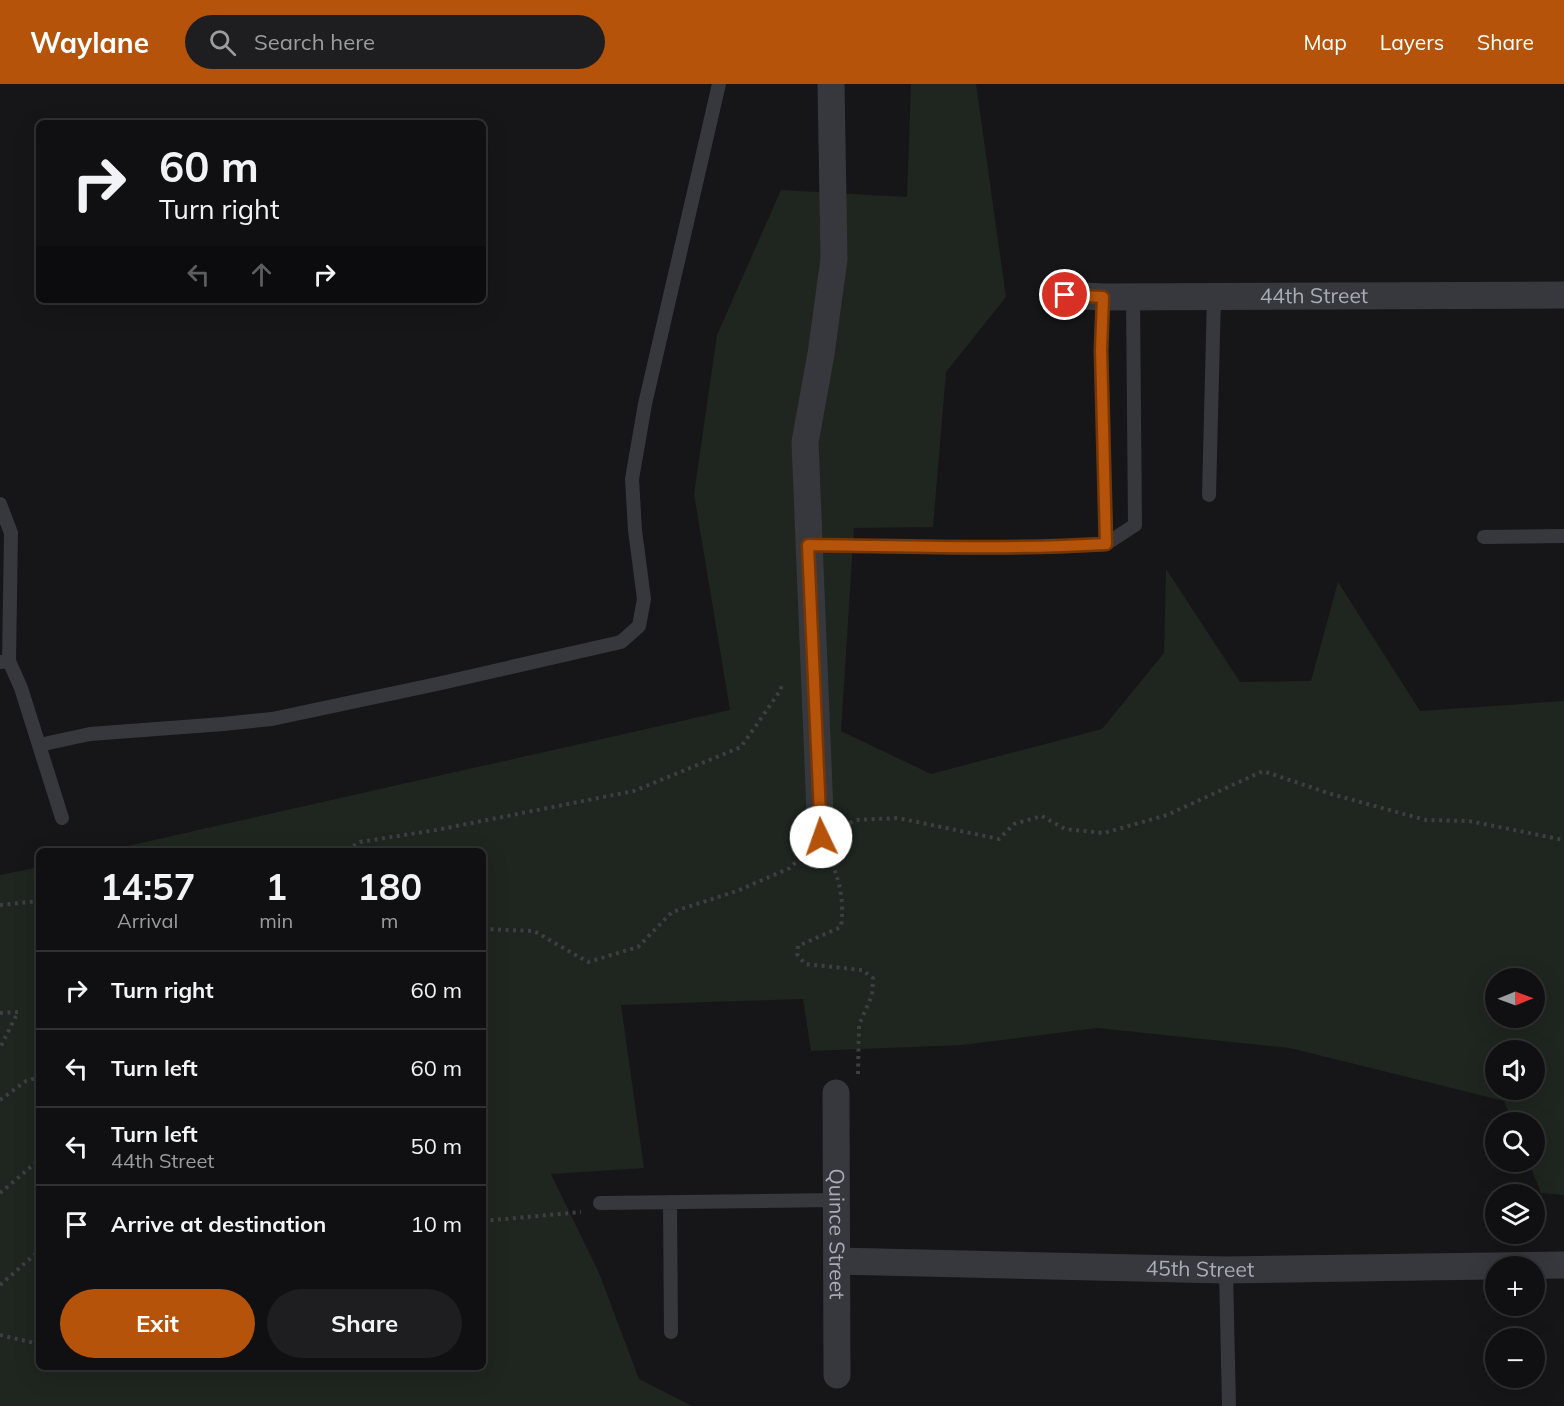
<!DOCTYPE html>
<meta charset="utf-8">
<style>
:root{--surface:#101012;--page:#1e1e20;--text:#f1f3f6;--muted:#9c9d9f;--line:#303032;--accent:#b45309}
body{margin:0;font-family:Mulish,sans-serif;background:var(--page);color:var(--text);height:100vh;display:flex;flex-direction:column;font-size:22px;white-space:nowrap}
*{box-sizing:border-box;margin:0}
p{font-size:20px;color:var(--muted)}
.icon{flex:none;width:33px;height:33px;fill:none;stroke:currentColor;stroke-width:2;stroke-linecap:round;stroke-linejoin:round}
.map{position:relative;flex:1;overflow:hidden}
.side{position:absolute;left:36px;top:764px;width:450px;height:522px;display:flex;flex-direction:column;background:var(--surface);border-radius:9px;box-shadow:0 6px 24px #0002,0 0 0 2px var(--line)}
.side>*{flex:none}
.guide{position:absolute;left:36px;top:36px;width:450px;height:183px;border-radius:9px;box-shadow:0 6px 24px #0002,0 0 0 2px var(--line);background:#101012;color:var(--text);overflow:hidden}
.needle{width:39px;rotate:89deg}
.tools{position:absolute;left:1485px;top:884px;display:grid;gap:12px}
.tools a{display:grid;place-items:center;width:60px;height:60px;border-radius:50%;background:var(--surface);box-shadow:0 6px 24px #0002,0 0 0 2px var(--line);font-size:30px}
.pin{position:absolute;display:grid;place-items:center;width:51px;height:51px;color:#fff;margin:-26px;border:3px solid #fff;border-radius:50%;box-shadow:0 2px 6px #0007}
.me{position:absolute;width:66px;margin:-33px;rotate:357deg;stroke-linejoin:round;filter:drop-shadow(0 0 4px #0008)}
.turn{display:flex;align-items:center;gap:21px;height:126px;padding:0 24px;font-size:27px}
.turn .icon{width:78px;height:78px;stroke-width:2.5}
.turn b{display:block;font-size:42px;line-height:51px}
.lanes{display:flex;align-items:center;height:57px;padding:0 24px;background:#0003;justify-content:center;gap:30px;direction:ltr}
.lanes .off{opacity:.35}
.eta{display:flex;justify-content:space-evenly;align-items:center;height:102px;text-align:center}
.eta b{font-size:36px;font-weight:700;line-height:42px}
.cta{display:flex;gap:12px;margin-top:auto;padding:12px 24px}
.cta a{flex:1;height:69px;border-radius:36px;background:var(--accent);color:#fff;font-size:24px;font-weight:700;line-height:69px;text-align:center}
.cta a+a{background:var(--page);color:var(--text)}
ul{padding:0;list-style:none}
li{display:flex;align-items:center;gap:18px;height:78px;padding:0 24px;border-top:2px solid var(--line)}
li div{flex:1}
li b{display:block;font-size:22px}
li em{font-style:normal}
header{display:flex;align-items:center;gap:36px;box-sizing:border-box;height:84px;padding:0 30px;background:var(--accent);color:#fff}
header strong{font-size:28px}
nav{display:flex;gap:33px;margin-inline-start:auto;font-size:21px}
.search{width:420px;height:54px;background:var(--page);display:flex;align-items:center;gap:15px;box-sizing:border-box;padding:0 21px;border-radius:33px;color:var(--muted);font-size:22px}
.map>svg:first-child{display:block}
.grass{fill:#1e261f;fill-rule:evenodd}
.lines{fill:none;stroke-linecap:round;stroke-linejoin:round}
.path{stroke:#3d3f44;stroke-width:4;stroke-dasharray:3 4.5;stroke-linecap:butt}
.service{stroke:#37383d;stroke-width:14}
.minor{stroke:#37383d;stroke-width:27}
.route-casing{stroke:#753606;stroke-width:15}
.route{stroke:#b45309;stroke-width:10}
.labels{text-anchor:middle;stroke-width:6;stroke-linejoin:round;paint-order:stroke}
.street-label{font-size:21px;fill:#a8adb8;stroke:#111113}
</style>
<header>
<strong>Waylane</strong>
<div class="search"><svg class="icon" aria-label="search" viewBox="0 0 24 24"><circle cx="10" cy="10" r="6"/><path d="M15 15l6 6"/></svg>Search here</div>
<nav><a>Map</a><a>Layers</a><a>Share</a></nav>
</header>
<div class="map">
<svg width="1564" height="1322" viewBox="0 0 1564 1322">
<rect width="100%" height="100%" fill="#161618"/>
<path class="grass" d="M911 0H976L1006 213 946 288 933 443 854 444 841 647 931 690 1102 645 1164 569 1166 485 1240 598 1311 597 1338 498 1420 627 1564 617V1111L1541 1109 1528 1077H1534V1038H1512L1504 1017 1290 964 1097 944 962 961 811 967 803 915 621 921 644 1084 551 1090 599 1189 639 1295 692 1322H0V791L39 783V1282H483V766H110L730 626 694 410 717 251 781 106 907 113ZM1496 894H1534V933H1496ZM1496 966H1534V1005H1496Z"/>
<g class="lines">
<path class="path" d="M850 739 855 736 898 734 999 755 1014 740 1042 732 1065 745 1104 749 1167 731 1263 687 1331 710 1426 736 1469 737 1564 756
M347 766 360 758 436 746 634 707 741 663 780 607 783 598
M832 779C841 802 844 818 841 843L798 862 797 870 805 880 862 886 873 894 872 911 859 941 858 991
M0 821 39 817
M483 845 534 847 588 878 638 863 672 828 737 807 790 784 800 774
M0 929 18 928 0 964
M0 1016 26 997 39 993
M0 1109 39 1076
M483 1137 581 1128
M0 1201 39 1167
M0 1251 39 1260"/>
<path class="service" d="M1209 411 1214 212
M0 420 11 449 9 577 0 578
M1484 453 1564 452
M1106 460 1135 441 1133 213
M808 461C907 462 1007 467 1106 460L1101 266 1103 213
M9 577 21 604 62 734
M39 661 90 650 223 640 272 635 437 600 621 558 639 542 644 515 635 446 632 395 645 320 719 0
M670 1118 671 1248
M600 1119 837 1116
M1226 1186 1229 1322"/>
<g class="minor">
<path id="s1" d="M1065 211 1103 213 1564 211"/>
<path d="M821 753 805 358 821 270 834 175 831 0"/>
<path id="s2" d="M836 1009 837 1291"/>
<path id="s3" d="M837 1177 1226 1186 1564 1181"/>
</g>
</g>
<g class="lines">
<defs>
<path id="route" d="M821 753 808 461C907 462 1007 466 1106 460L1101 266 1103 213 1065 211"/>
</defs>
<use href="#route" class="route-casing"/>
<use href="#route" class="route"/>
</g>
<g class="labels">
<g class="street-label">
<text dy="7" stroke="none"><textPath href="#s1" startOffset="249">44th Street</textPath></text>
<text dy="7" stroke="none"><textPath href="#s2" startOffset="141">Quince Street</textPath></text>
<text dy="7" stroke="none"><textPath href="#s3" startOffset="363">45th Street</textPath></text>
</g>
</g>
</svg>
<div class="tools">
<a><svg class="needle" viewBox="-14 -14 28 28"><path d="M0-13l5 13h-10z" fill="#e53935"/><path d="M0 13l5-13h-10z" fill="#9c9d9f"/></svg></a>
<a><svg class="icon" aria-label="sound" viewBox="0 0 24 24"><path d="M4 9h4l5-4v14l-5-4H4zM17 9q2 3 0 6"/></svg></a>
<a><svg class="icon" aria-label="search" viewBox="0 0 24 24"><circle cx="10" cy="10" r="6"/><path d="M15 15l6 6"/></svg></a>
<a><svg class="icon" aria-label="layers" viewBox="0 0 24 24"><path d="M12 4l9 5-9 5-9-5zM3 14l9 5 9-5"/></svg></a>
<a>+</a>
<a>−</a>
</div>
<div class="pin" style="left:1065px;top:211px;background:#d93025"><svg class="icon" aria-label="arrive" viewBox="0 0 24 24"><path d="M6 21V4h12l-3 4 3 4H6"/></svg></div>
<svg class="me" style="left:821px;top:753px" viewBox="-20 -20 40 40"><circle r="19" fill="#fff"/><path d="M0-13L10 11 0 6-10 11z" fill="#b45309"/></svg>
<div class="guide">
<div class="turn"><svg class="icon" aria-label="right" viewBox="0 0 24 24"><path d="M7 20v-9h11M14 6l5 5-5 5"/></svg><div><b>60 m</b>Turn right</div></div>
<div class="lanes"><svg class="icon off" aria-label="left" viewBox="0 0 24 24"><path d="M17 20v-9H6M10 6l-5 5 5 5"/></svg><svg class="icon off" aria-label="ahead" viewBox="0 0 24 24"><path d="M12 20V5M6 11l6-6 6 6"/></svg><svg class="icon" aria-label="right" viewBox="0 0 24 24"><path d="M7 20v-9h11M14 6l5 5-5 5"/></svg></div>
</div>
<section class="side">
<div class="eta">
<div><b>14:57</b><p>Arrival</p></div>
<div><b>1</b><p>min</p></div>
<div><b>180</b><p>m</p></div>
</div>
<ul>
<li><svg class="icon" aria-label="right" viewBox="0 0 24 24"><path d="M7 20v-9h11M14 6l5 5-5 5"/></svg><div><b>Turn right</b></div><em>60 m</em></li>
<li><svg class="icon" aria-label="left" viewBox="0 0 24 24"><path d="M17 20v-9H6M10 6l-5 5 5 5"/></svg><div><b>Turn left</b></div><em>60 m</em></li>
<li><svg class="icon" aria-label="left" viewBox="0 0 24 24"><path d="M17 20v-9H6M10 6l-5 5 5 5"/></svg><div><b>Turn left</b><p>44th Street</p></div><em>50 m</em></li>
<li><svg class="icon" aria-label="arrive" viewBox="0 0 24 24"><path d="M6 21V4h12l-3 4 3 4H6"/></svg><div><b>Arrive at destination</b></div><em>10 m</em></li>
</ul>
<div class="cta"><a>Exit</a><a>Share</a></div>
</section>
</div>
